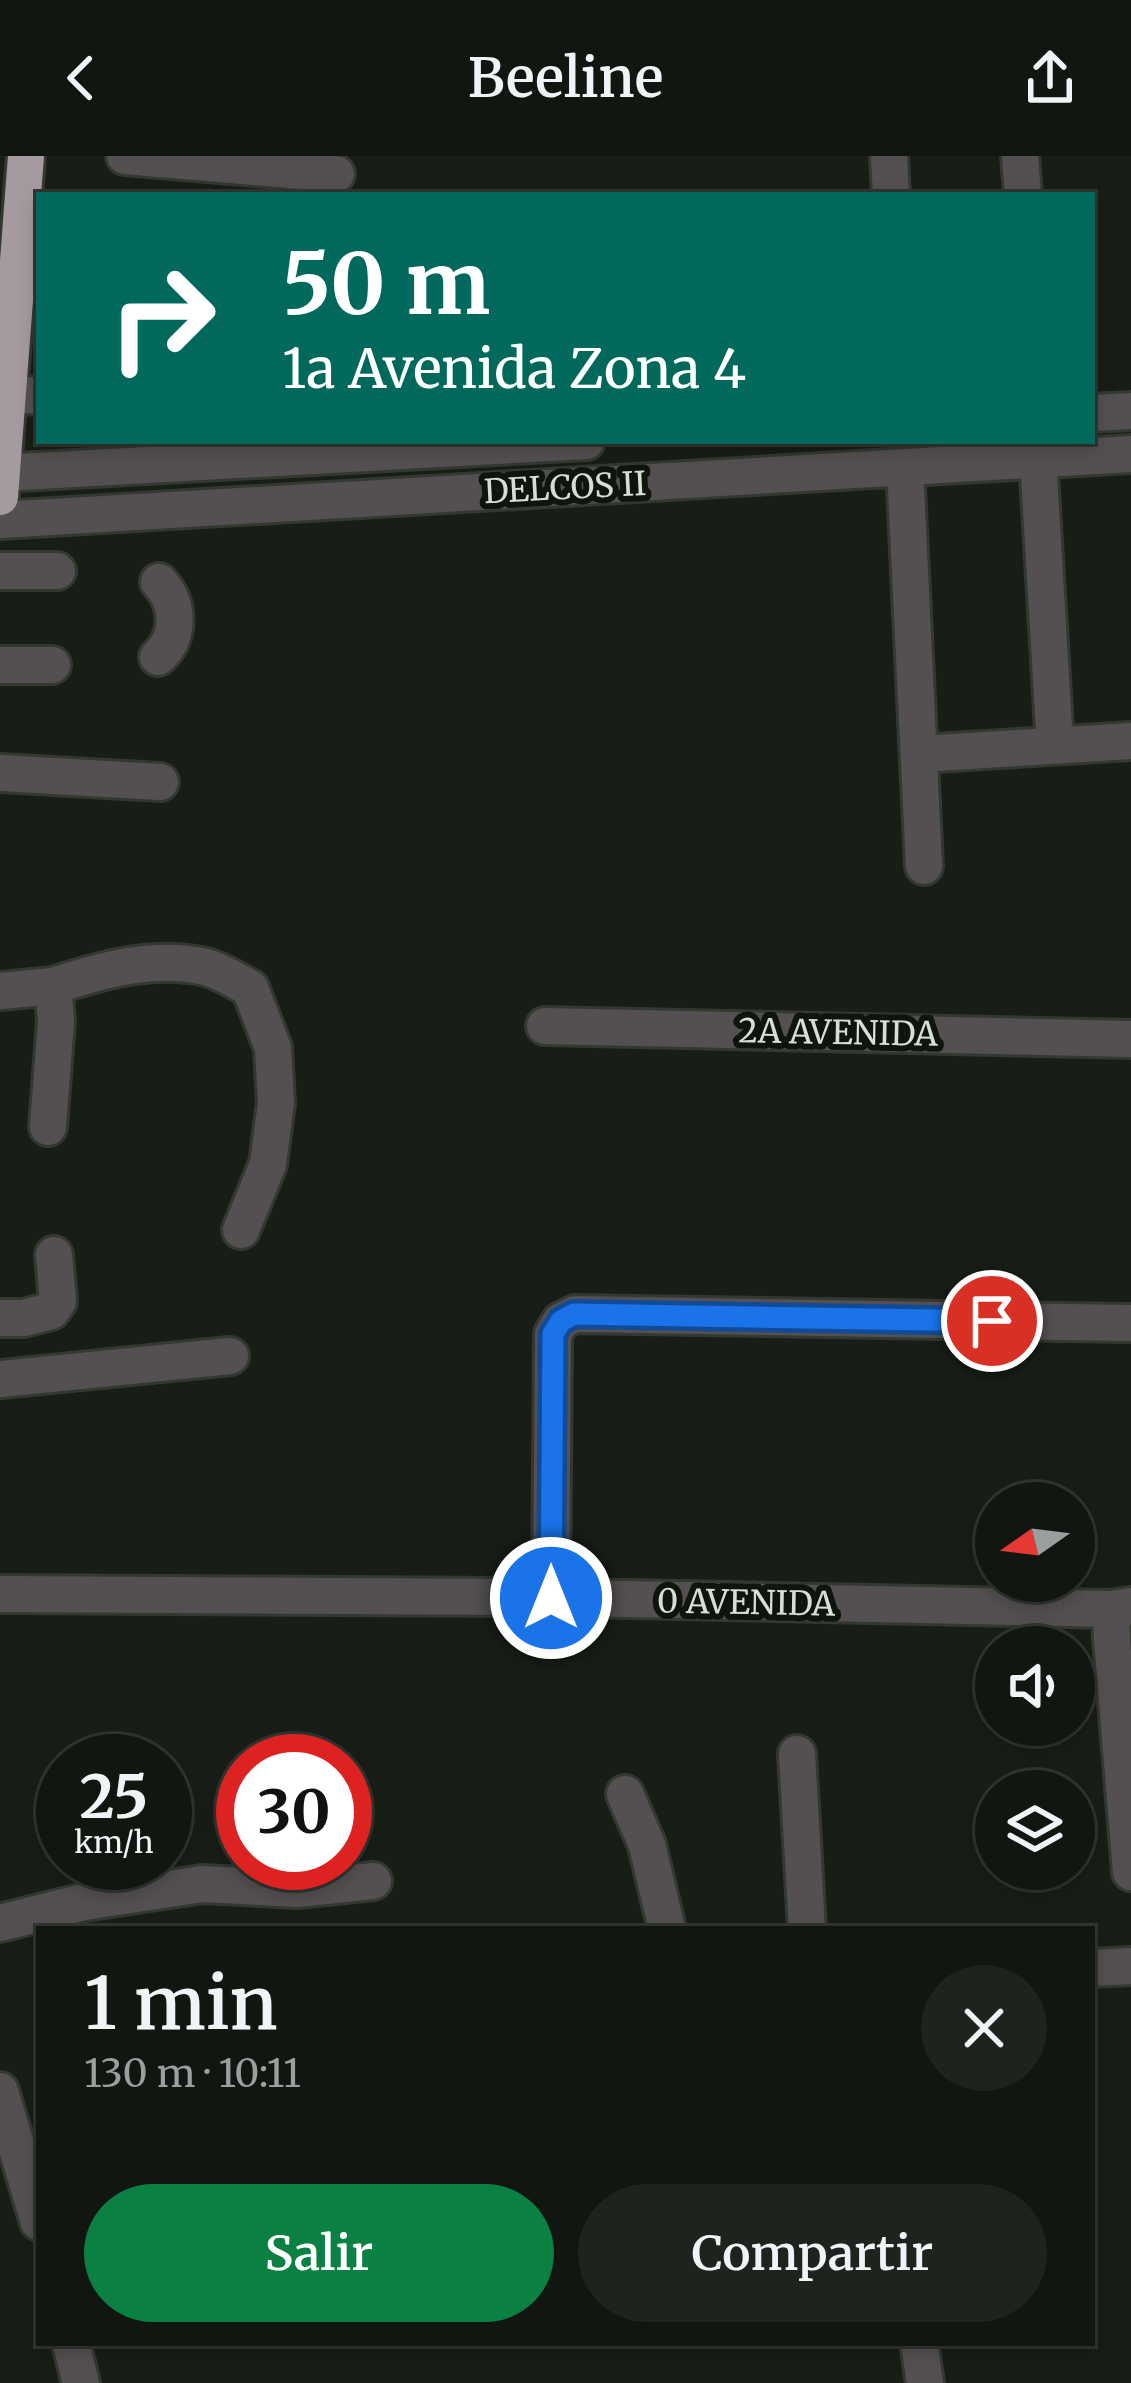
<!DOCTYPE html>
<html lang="es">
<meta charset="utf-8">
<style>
:root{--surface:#121610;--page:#1f231e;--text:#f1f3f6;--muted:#9c9f9f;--line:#313530;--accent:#0b8043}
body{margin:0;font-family:Merriweather,serif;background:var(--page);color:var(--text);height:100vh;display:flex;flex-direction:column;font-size:45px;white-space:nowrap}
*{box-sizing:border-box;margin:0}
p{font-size:39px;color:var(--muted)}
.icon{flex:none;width:66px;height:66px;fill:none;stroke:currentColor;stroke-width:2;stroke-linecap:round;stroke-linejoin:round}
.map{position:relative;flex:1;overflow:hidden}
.drawer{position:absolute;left:36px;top:1770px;width:1059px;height:420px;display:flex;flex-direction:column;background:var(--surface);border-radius:0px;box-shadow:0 6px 18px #0003,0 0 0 3px var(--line)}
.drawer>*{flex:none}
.top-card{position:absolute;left:36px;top:36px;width:1059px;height:252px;border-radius:0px;box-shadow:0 6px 18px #0003,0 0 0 3px var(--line);background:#00695c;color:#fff;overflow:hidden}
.needle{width:78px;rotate:256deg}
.controls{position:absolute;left:975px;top:1326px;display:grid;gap:24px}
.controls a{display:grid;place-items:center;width:120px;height:120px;border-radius:50%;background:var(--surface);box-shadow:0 6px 18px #0003,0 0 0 3px var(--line);font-size:60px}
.speed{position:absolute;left:36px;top:1578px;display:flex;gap:24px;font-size:60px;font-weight:700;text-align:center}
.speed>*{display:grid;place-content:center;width:156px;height:156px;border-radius:50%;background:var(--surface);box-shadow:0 6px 18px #0003,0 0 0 3px var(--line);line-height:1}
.speed small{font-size:30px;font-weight:400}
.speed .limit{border:18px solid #d22;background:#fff;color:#111}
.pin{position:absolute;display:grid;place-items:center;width:102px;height:102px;color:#fff;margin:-51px;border:6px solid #fff;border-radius:50%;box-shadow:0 3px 12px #0007}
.me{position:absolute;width:132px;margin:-66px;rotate:0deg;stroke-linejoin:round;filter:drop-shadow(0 0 9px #0008)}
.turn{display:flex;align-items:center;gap:42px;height:252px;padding:0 48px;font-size:54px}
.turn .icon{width:156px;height:156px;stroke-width:2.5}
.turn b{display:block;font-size:84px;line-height:102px}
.round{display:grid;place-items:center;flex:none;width:126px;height:126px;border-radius:63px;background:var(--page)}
.head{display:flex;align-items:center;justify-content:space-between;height:204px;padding:0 48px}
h1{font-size:72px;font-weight:600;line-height:90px}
.action{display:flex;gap:24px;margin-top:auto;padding:24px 48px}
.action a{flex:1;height:138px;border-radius:72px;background:var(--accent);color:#fff;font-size:48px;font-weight:600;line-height:138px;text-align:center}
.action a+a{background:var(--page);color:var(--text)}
header{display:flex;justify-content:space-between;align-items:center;height:156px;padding:0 48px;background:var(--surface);font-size:54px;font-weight:600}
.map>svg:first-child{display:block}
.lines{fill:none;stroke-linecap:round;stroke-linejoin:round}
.minor-casing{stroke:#333831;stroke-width:42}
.highway-casing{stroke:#333831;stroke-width:42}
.minor{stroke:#545052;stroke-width:36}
.highway{stroke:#a59aa0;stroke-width:36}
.route-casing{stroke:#114b97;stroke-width:30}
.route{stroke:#1a73e8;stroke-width:21}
.labels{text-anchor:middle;stroke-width:12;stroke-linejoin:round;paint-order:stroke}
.street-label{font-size:33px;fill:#d9ddd8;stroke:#0f140d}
</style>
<header><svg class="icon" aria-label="back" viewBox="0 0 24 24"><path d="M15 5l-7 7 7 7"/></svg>Beeline<svg class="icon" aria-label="share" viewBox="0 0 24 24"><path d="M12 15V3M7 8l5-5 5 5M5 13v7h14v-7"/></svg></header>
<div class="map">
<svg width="1131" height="2227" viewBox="0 0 1131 2227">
<rect width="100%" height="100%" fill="#181d16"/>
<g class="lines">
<defs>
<path id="minor" d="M125 0 336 18
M889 0 891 39
M1020 0 1023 39
M7 238 39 240
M1092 257 1131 255
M1037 285 1055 589
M905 311 924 710
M2 317 586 285
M0 364 1131 298
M0 415H57
M158 501C180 481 180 448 159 426
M0 509H52
M919 598 1131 585
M0 617 160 626
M53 830C102 814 154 799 206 811 221 815 236 825 250 832L273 892 276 947 268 1008 241 1074
M0 835 53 830 56 865 48 971
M545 870 1131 883
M0 1162H24L51 1155 58 1145 54 1099
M0 1223 230 1200
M0 1438 530 1441 1111 1453 1131 1450
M551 1442 553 1178 561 1165 575 1158 1131 1167
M1111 1453 1112 1484 1131 1716
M797 1598 807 1773
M625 1638 647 1689 667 1773
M0 1767 84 1746 202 1728 297 1733 373 1725
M1092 1812 1131 1810
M0 1935 39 2066
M71 2187 81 2227
M919 2187 925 2227"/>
<path id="highway" d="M0 341 26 0"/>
</defs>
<use href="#minor" class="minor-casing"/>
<use href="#highway" class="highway-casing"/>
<use href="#minor" class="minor"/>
<use href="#highway" class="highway"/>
</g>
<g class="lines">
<defs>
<path id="route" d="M551 1442 553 1178 561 1165 574 1158 992 1165"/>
</defs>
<use href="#route" class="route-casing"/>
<use href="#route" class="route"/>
</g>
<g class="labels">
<g class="street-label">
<text transform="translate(565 331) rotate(-3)" y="12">DELCOS II</text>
<text transform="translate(838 876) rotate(1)" y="12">2A AVENIDA</text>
<text transform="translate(746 1446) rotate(1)" y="12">0 AVENIDA</text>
</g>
</g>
</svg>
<div class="controls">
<a><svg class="needle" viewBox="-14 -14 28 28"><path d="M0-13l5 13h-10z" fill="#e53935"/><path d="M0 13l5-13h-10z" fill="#9c9f9f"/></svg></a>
<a><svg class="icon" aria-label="sound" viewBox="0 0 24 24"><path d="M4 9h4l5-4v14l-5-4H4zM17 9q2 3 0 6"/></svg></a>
<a><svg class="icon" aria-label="layers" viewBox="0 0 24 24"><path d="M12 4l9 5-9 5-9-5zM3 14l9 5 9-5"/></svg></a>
</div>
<div class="speed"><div>25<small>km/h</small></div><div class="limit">30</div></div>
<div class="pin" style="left:992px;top:1165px;background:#d93025"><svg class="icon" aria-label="arrive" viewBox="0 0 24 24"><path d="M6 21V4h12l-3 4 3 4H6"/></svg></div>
<svg class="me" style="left:551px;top:1442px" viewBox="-20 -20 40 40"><circle r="17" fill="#1a73e8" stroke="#fff" stroke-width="3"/><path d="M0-11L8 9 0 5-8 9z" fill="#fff"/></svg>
<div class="top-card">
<div class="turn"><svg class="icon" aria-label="right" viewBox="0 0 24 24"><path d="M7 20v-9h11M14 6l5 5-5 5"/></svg><div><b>50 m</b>1a Avenida Zona 4</div></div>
</div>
<section class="drawer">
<div class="head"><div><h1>1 min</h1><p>130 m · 10:11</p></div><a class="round"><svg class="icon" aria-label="close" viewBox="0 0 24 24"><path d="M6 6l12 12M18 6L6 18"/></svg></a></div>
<div class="action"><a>Salir</a><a>Compartir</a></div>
</section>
</div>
